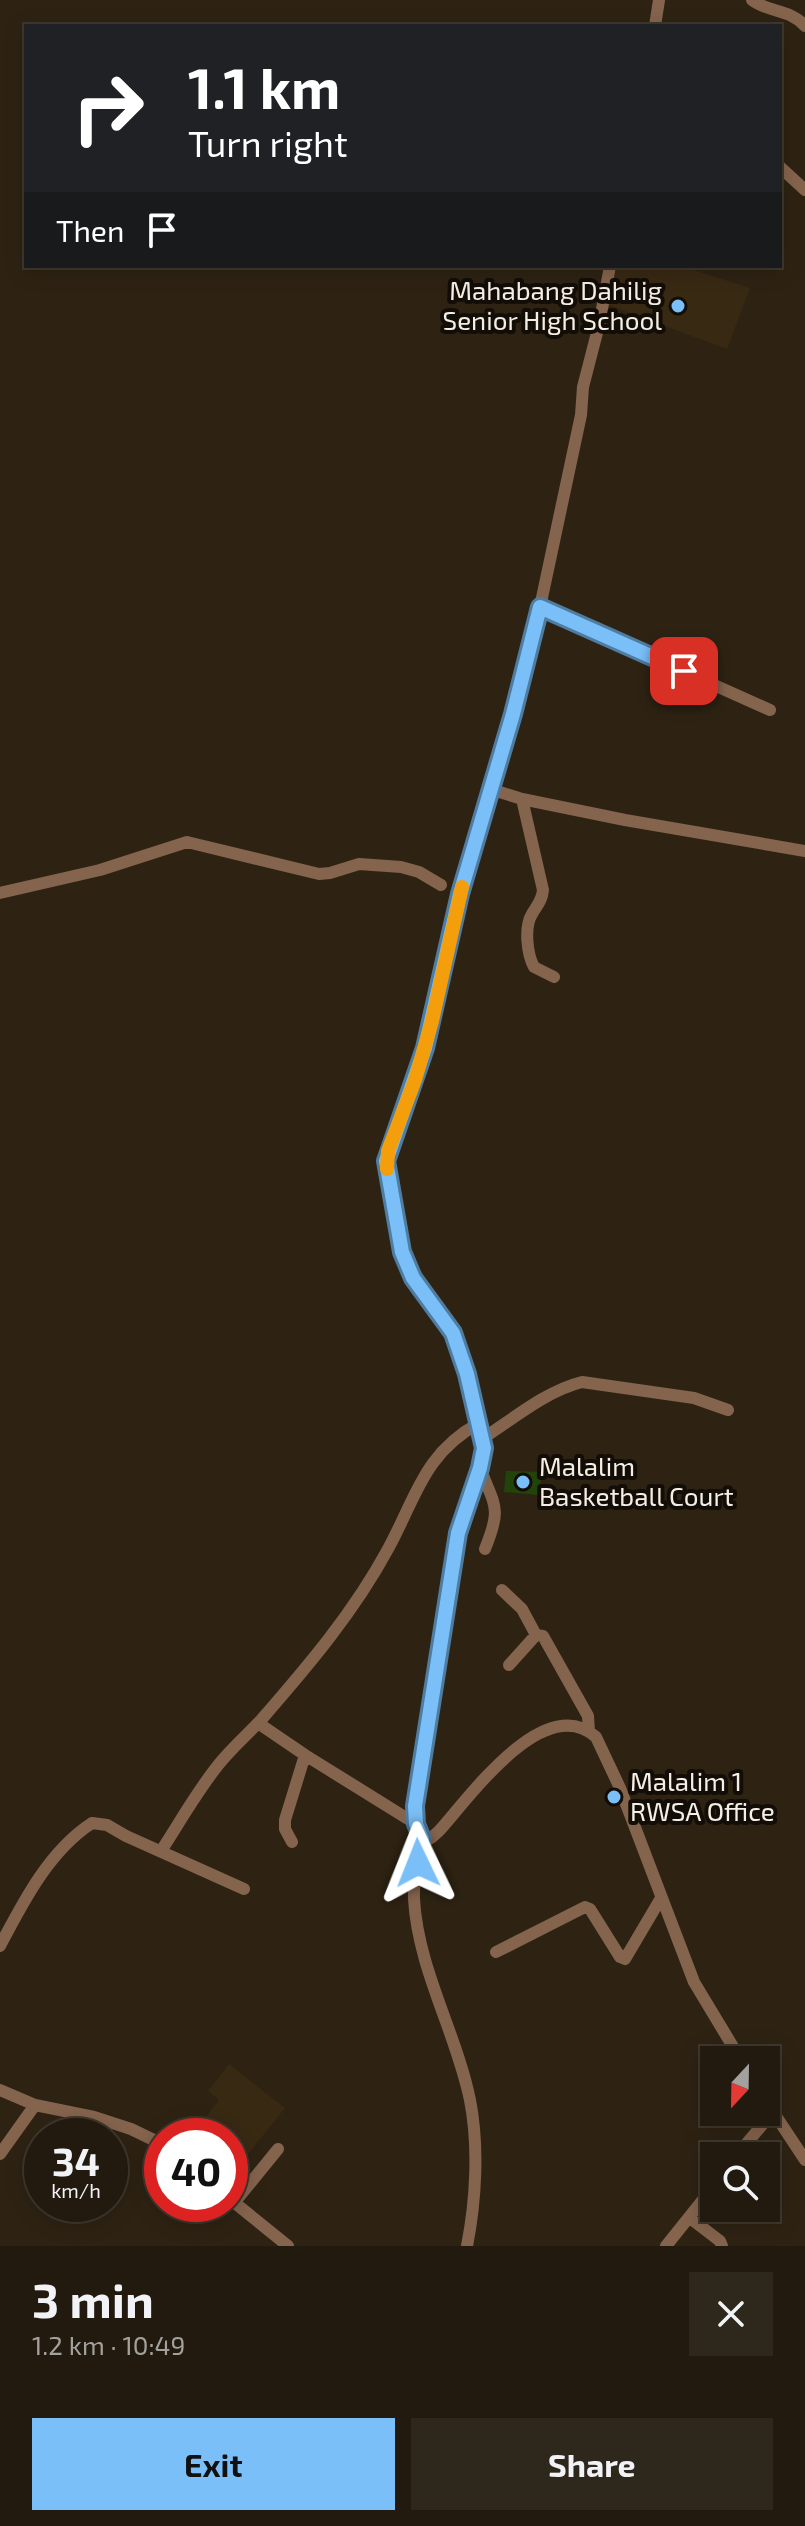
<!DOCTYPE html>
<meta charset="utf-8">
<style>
:root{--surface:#221a0e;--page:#2e271c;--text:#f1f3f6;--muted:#a2a19e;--line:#3f382e;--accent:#7abff8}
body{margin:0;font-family:"Exo 2",sans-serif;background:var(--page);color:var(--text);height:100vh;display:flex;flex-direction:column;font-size:30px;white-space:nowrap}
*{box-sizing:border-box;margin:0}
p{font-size:26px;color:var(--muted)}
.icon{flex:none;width:44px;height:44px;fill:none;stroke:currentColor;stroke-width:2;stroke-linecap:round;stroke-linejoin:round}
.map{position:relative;height:2246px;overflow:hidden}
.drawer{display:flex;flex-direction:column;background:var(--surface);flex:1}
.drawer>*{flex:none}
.top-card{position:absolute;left:24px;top:24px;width:758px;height:244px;border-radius:0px;box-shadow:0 4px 20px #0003,0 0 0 2px var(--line);background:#202124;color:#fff;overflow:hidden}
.needle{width:52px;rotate:202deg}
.fabs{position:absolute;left:700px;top:2046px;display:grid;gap:16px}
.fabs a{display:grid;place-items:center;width:80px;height:80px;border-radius:0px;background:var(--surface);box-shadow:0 4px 20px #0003,0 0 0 2px var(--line);font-size:40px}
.speed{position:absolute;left:24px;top:2118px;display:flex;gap:16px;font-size:40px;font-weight:700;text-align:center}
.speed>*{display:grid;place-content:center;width:104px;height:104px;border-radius:50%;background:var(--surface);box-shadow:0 4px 20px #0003,0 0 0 2px var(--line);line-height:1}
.speed small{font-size:20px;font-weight:400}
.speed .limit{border:12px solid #d22;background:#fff;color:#111}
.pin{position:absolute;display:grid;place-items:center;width:68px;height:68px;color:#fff;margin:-34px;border-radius:16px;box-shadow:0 4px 12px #0006}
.me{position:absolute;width:88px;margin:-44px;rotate:358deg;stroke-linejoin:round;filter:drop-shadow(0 0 6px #0008)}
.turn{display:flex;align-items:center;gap:28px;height:168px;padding:0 32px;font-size:36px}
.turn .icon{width:104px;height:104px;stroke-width:2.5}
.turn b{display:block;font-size:56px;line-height:68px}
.then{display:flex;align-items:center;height:76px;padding:0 32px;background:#0003;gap:16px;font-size:30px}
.round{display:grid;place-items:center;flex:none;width:84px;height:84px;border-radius:0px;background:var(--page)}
.summary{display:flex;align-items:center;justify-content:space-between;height:136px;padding:0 32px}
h1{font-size:48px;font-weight:700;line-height:60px}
.primary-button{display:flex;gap:16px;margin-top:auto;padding:16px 32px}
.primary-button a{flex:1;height:92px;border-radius:0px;background:var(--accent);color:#111;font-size:32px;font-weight:700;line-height:92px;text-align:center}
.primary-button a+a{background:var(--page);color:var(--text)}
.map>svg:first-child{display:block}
.built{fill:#382913}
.green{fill:#22440a}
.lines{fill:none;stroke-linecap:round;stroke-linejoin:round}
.minor{stroke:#85644d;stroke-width:12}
.route-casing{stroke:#4f7ca1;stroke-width:20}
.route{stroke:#7abff8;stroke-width:14}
.slow{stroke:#f59e0b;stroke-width:14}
.poi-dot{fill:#7abff8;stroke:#120d07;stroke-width:3}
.labels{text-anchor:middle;stroke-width:8;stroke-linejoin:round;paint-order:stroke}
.poi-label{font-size:26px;fill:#f5eee4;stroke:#120d07;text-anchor:start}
</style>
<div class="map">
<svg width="805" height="2246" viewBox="0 0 805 2246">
<rect width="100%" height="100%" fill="#2e2313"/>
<path class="built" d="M614 266H681L750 288 727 349 606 304Z
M229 2064 285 2108 240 2164 230 2156V2136H205L196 2129 219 2100 208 2091Z"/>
<path class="green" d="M506 1471 542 1472 539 1495 504 1492Z"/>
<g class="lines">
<path class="minor" d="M752 0C769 13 790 9 805 26
M655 26 659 0
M780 167 805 190
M540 607 770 710
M490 789 522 799 625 820 805 851
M522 799 543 890C542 901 537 905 532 914 524 927 527 954 534 967L554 977
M0 893 100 870 187 842 319 874 330 873 359 864 401 867 419 872 441 885
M482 1439C513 1419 546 1391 582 1382L694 1398 728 1410
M480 1468C495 1507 502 1507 485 1549
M502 1590 522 1609 536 1635
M509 1665 536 1635 543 1636 588 1716 589 1732
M258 1723 305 1755 416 1824
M422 1839 416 1824 415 1806 458 1533 480 1468 484 1448 467 1374 453 1333 413 1278 402 1252 386 1161 425 1048 460 894 521 685 540 607 581 415 583 387 599 325 610 266
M292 1842 285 1829V1820L305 1755
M161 1851C180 1822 197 1791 219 1764 232 1748 247 1735 261 1720 308 1666 354 1612 388 1549 416 1498 423 1454 479 1423
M0 1946C23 1902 49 1851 92 1823L107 1825 126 1836 244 1889
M496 1952 585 1907 590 1909 620 1957 625 1959 661 1898
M0 2090 35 2105 94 2117 131 2129 162 2144
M766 2101 805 2160
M0 2154 35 2105
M736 2156 773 2112
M230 2199 288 2246
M234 2203 278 2149
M690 2218 720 2241 722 2246
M467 2246C476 2200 479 2146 470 2100 456 2032 418 1969 414 1899 413 1879 419 1858 422 1839L431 1838 439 1831C469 1798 544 1691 596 1737L620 1788 694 1982 741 2060
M666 2246 714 2186"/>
</g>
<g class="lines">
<defs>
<path id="route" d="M418 1863 422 1839 416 1824 415 1806 458 1533 480 1468 484 1448 467 1374 453 1333 413 1278 402 1252 386 1161 425 1048 460 894 513 714 540 607 684 671"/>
</defs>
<use href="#route" class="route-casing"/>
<use href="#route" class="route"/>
<path class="slow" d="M387 1169 388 1151 415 1080 432 1021 462 887"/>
</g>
<g class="poi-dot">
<circle cx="678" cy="306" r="8"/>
<circle cx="523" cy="1482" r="8"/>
<circle cx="614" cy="1797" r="8"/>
</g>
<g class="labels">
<g class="poi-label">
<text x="662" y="300" text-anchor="end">Mahabang Dahilig<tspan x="662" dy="30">Senior High School</tspan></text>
<text x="539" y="1476">Malalim<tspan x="539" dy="30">Basketball Court</tspan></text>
<text x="630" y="1791">Malalim 1<tspan x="630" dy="30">RWSA Office</tspan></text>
</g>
</g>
</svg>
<div class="fabs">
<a><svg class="needle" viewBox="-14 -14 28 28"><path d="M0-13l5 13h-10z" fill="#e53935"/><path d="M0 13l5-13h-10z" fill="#a2a19e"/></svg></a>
<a><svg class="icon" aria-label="search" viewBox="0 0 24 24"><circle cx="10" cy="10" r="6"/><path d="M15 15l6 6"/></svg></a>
</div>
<div class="speed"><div>34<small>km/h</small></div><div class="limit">40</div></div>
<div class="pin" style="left:684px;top:671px;background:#d93025"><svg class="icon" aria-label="arrive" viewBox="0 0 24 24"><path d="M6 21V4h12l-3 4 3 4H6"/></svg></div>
<svg class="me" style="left:418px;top:1863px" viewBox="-20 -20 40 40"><path d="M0-17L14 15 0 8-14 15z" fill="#7abff8" stroke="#fff" stroke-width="4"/></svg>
<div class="top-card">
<div class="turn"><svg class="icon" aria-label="right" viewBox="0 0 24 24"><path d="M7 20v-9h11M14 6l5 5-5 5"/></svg><div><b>1.1 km</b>Turn right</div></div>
<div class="then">Then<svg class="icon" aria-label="arrive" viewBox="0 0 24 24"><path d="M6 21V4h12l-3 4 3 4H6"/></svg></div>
</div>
</div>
<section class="drawer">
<div class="summary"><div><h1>3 min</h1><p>1.2 km · 10:49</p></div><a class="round"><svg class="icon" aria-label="close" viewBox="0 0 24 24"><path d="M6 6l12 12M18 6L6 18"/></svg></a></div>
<div class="primary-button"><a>Exit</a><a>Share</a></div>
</section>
